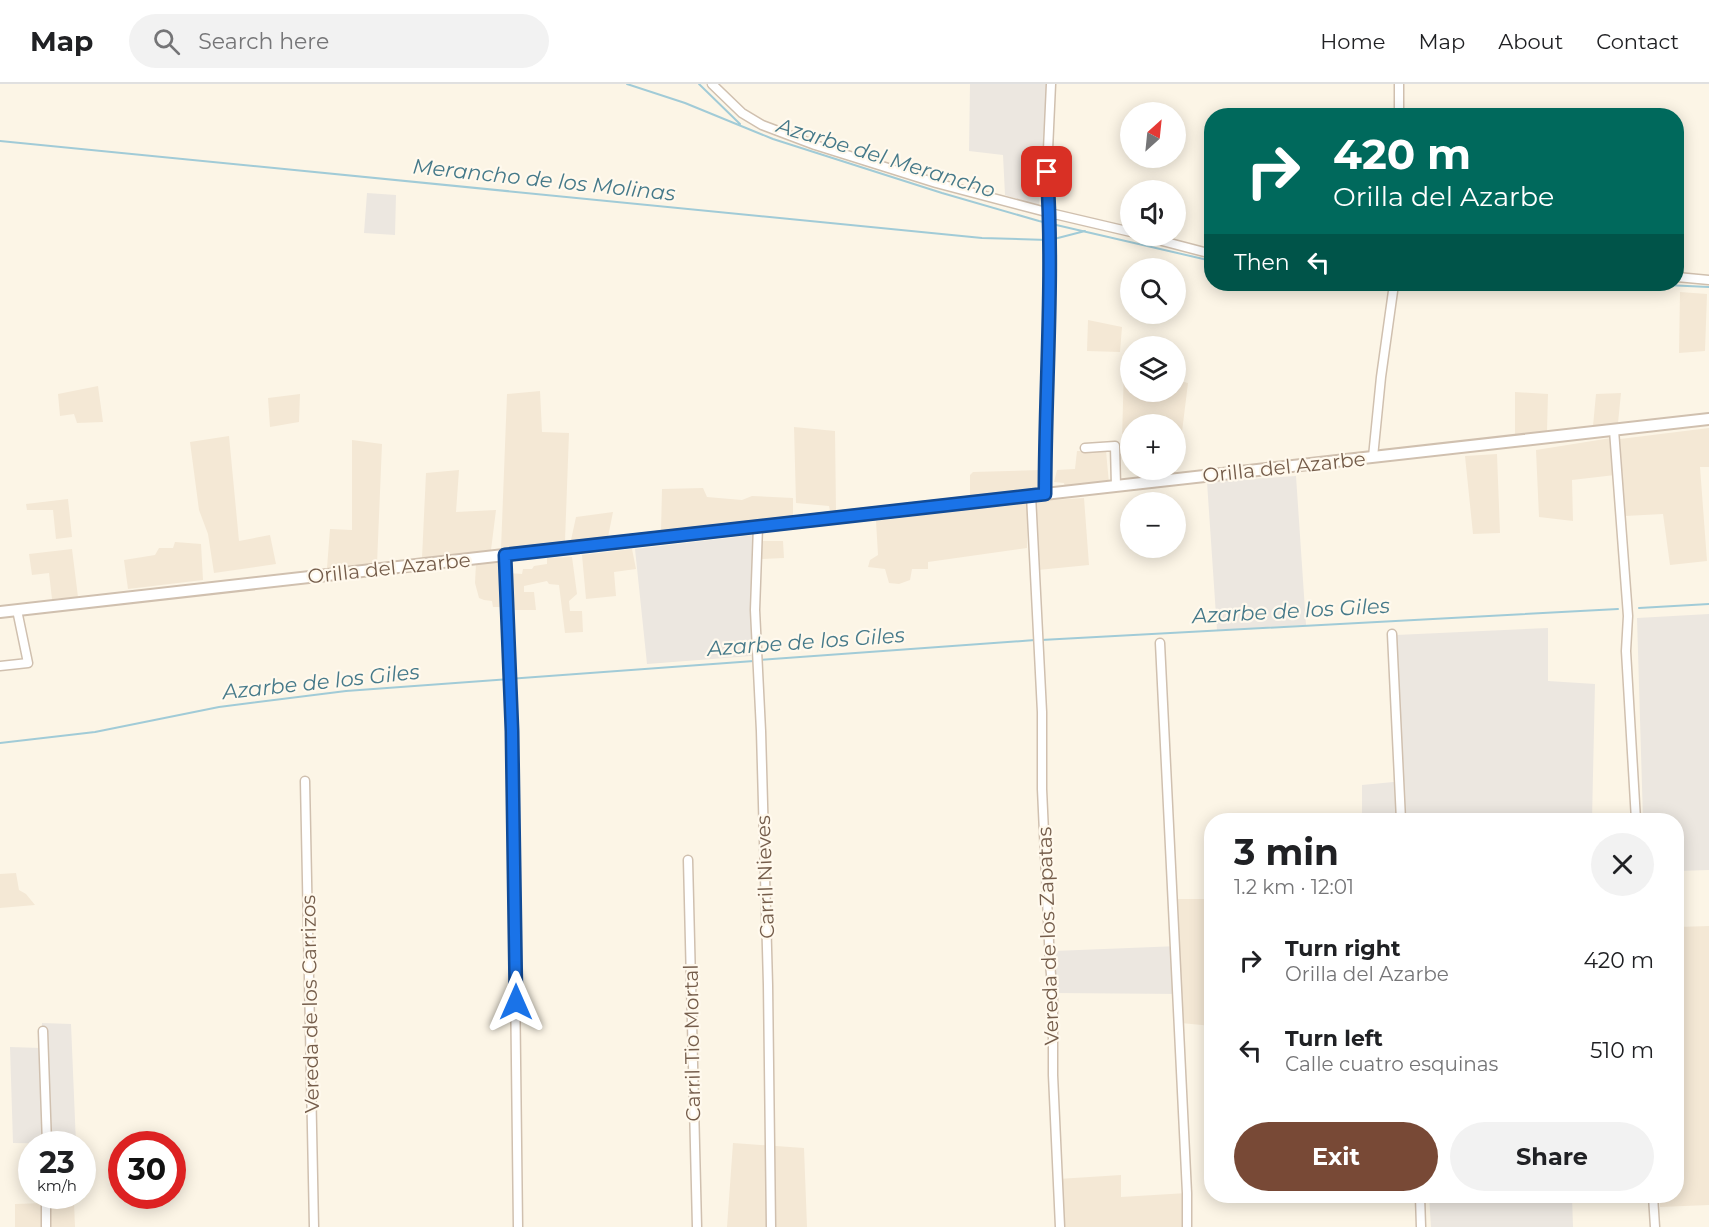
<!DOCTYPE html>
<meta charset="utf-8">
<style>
:root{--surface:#fff;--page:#f2f2f2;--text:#202124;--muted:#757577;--line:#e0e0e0;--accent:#784936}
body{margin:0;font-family:Montserrat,sans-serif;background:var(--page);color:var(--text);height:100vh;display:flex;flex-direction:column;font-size:22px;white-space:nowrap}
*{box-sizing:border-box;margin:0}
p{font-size:20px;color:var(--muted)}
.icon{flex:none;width:33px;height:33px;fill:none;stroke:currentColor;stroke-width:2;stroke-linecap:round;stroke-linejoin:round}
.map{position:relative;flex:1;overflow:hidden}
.sheet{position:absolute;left:1204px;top:729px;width:480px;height:390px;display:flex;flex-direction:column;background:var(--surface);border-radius:24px;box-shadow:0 3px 15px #0003}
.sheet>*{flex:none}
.guide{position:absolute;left:1204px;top:24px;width:480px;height:183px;border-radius:24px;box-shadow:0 3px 15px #0003;background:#00695c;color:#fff;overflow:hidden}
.needle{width:39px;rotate:27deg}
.buttons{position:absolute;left:1120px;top:18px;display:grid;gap:12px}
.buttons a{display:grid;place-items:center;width:66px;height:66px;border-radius:50%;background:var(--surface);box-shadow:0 3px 15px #0003;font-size:30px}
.speed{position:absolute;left:18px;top:1047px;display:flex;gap:12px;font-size:30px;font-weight:700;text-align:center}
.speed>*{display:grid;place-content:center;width:78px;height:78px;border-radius:50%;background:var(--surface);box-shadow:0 3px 15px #0003;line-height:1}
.speed small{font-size:15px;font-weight:400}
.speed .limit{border:9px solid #d22;background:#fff;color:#111}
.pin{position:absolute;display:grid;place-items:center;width:51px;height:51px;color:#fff;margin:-26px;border-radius:12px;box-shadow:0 3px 9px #0006}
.me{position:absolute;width:66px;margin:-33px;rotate:0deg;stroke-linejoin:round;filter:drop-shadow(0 0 4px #0008)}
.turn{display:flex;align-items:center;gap:21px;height:126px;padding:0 30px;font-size:27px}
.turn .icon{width:78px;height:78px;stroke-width:2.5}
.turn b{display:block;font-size:42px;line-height:51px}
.then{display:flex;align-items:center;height:57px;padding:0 30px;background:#0003;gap:12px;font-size:22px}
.round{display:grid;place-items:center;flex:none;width:63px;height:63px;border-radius:32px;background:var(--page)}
.head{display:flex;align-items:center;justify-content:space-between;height:102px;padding:0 30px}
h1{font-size:36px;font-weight:700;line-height:45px}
.cta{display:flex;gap:12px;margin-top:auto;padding:12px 30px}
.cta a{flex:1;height:69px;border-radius:36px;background:var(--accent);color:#fff;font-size:24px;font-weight:700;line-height:69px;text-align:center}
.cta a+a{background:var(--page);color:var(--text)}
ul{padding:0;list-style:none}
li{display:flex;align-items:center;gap:18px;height:90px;padding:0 30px}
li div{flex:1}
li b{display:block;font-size:22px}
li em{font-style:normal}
header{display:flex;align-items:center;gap:36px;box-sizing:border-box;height:84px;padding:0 30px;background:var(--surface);border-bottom:2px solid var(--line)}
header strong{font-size:28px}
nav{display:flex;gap:33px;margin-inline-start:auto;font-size:21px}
.search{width:420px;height:54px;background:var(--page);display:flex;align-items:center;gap:15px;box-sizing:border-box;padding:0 21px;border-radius:33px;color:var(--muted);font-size:22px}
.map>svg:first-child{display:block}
.residential{fill:#f4e8d5}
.industrial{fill:#ece7e0}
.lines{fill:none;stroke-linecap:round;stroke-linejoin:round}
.stream{stroke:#a1cbd7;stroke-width:2}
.minor-casing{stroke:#d0c0af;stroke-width:11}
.tertiary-casing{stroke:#d0c0af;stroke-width:14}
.minor{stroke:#fff;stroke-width:8}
.tertiary{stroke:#fff;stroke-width:10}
.route-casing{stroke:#114b97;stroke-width:15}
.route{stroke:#1a73e8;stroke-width:10}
.labels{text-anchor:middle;stroke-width:4.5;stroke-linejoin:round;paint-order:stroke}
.street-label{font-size:20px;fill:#755d4b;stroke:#fff9ed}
.water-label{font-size:21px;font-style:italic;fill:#457989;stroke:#fff9ed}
</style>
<header>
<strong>Map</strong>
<div class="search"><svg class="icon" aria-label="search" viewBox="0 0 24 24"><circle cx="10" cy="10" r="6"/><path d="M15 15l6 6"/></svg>Search here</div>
<nav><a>Home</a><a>Map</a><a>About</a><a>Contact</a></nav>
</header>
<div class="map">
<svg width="1709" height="1143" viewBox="0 0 1709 1143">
<rect width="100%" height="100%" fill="#fcf5e6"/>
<path class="residential" d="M1680 208 1707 210 1705 267 1679 269Z
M1088 236 1122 243 1120 268 1087 267Z
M1124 282H1131V308H1176V296L1188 299 1181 356H1176V340H1166L1160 331H1155L1153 340H1131V356H1122Z
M98 302 103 338 77 339 74 330 60 332 58 310Z
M540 307 542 348 569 349 565 457 501 465 507 310Z
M1515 308 1548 310 1547 347 1515 350Z
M1621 309 1618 339 1593 342 1596 310Z
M300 310 299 338 270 343 268 314Z
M794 343 835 347 836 427H830L829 422 796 419Z
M1709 344V383H1700L1707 477 1670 481 1663 430 1625 432 1620 355Z
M229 352 239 457 270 451 276 480 214 489 208 450 199 426 190 358Z
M1611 354 1615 391 1572 396 1573 437 1539 433 1536 366Z
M352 356 382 360 377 480 327 484 330 445 352 446Z
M1077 367H1106L1109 399 1065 403 1064 399 1054 398 1057 386 1075 385Z
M1497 370 1500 449 1473 450 1465 372Z
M459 386 456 428 496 426 491 466 422 474 426 389Z
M1040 386 1041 406 970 414V391L973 388Z
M703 404 707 413 742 416 752 412 793 414V435L661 448 662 405Z
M1084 414 1089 481 1038 486 1036 417Z
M68 415 72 453 56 455 53 426H27L26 420Z
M1028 418 1027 464 928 478V485H912L910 496 899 500 889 499 885 485 868 483 870 476 878 471 876 437Z
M613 428 608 453 571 456 576 433Z
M762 457H783L784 474 761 475Z
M175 458 201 460 203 496 128 505 124 476 155 471 159 464H173Z
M72 465 78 513 52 515 49 489 32 491 29 470Z
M632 465 636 485 614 488 616 512 586 515 582 471Z
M572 473 577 510 569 517 570 527H582L583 548 565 549 559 501 549 500 547 497 524 502V508H534L536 526H513L512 507 509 506V489L522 490 523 485H532L534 482 547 480V474Z
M476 479H502L505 523H493L492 517 484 516 479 514 475 499Z
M16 789 19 806 26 810 35 821 0 824V790Z
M1178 815H1212V942L1181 939Z
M1709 842V1121L1660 1123 1659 1112H1677V843Z
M733 1059 804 1064 807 1143H727Z
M1121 1091V1113L1187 1109V1143H1060L1058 1095Z
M74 1118 75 1143H15V1120Z"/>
<path class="industrial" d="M970 0H1047L1039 122 1005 111 1003 71 969 67Z
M367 109 396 111 395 151 364 149Z
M1296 392 1306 541 1217 546 1207 398Z
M754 451 751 572 647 580 635 465Z
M1709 530V786L1677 787V736H1643L1637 534Z
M1548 544V597L1595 600 1592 736H1362V701L1404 697 1396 551Z
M1179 862 1181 910 1055 909 1054 867Z
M42 939 71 940 76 1060 13 1059 10 963 41 964Z
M1429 1112H1572L1573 1143H1431Z"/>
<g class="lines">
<path class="stream" d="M627 0 685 19 773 55 942 109 1039 137 1212 177
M699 0 740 40
M0 57 982 154 1048 156
M1054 155 1085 147
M1644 200 1709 203
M1639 524 1709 520
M1041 556 1618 525
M760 576 1035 556
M0 659 95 648 219 623 346 607 754 577"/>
<defs>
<path id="minor" d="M712 0 742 29 762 41 815 61 936 99 1050 129 1131 148
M1399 32V0
M1143 152 1212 170
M1677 193 1709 196
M1614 346 1628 532 1626 567 1636 736
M1085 364 1115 362 1116 402
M1373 373 1381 293 1394 200
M1045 410 1050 196V129L1047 88 1051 0
M1031 411 1042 628V705L1050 880 1053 912V991L1060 1143
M758 442 755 526 761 647 768 901 771 1143
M505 471 512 647 518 1143
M1392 550 1401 736
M1160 559 1187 1109V1143
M0 582 28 579 17 526
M305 697 314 1143
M688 776 697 1143
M43 947 47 1060
M1420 1112 1421 1143
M1653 1112 1655 1143
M46 1143V1112"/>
<path id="tertiary" d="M0 528 1709 335"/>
</defs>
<use href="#minor" class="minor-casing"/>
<use href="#tertiary" class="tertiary-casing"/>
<use href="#minor" class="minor"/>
<use href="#tertiary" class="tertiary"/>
</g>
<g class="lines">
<defs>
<path id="route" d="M516 918 512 647 505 471 1045 410C1045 303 1054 195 1047 88"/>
</defs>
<use href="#route" class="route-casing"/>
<use href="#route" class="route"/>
</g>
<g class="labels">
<g class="street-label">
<text transform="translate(1284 383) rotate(-6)" y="7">Orilla del Azarbe</text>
<text transform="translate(389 484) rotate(-6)" y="7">Orilla del Azarbe</text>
<text transform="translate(765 793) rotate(-92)" y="7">Carril Nieves</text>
<text transform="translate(1048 852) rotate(-92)" y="7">Vereda de los Zapatas</text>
<text transform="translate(310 920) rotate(-91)" y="7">Vereda de los Carrizos</text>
<text transform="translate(692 959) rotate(-91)" y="7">Carril Tio Mortal</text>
</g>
<g class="water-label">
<text transform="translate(886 74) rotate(17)" y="7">Azarbe del Merancho</text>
<text transform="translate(544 96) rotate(6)" y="7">Merancho de los Molinas</text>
<text transform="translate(1291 527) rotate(-3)" y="7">Azarbe de los Giles</text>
<text transform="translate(806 558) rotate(-4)" y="7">Azarbe de los Giles</text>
<text transform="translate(321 598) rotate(-6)" y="7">Azarbe de los Giles</text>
</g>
</g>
</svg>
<div class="buttons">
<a><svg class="needle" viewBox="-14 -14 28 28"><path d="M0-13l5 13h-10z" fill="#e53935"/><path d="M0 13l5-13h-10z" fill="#757577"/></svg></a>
<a><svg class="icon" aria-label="sound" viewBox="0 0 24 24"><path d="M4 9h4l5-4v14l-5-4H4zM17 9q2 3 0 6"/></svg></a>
<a><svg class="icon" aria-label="search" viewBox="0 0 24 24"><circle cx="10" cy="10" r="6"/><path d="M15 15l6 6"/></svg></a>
<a><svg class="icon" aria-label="layers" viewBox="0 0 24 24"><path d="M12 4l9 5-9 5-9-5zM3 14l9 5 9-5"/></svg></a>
<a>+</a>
<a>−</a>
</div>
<div class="speed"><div>23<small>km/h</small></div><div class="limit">30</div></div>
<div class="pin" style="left:1047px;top:88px;background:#d93025"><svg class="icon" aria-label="arrive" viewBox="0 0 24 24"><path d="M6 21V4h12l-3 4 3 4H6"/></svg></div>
<svg class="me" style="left:516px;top:918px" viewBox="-20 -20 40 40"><path d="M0-17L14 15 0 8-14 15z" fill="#1a73e8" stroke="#fff" stroke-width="4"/></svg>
<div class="guide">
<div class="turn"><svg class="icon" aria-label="right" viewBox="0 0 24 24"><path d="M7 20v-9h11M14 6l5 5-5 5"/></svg><div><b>420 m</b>Orilla del Azarbe</div></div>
<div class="then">Then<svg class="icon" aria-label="left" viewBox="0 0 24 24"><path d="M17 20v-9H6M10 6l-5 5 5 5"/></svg></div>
</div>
<section class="sheet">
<div class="head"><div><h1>3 min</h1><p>1.2 km · 12:01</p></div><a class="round"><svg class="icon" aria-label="close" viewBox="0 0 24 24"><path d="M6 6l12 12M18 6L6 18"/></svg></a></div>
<ul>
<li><svg class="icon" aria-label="right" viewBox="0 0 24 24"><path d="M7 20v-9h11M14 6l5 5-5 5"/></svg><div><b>Turn right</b><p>Orilla del Azarbe</p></div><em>420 m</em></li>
<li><svg class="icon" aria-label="left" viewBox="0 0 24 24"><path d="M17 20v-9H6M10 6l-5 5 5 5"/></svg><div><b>Turn left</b><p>Calle cuatro esquinas</p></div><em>510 m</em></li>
</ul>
<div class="cta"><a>Exit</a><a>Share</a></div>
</section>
</div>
